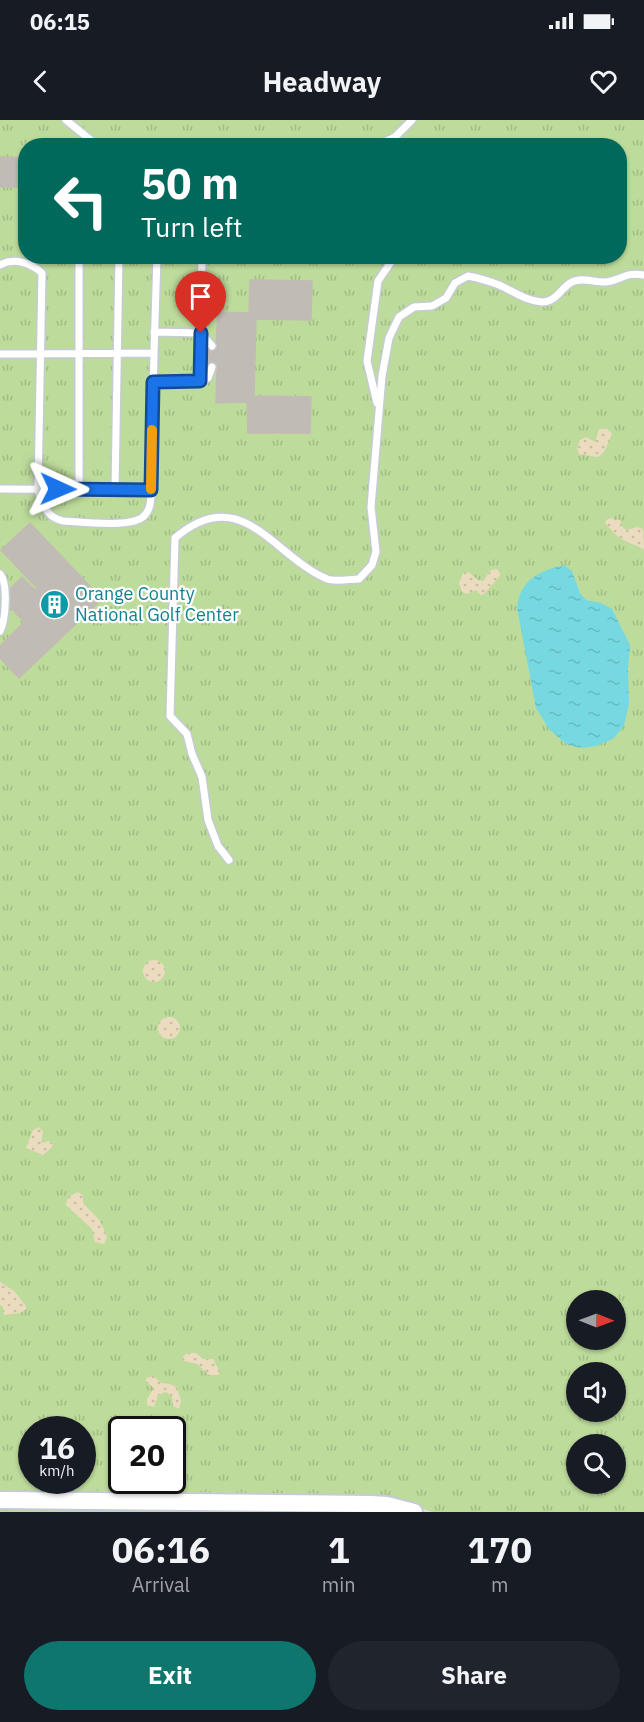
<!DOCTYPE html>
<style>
:root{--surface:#171b24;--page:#20242c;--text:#f1f3f6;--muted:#9ea1a6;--accent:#0f766e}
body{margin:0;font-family:"IBM Plex Sans",sans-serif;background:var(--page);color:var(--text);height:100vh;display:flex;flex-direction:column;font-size:22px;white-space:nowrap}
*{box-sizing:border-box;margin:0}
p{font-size:20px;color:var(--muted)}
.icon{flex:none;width:33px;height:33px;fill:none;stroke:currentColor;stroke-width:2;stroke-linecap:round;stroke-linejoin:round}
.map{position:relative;height:1392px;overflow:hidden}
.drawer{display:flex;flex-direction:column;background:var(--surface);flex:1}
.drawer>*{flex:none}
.banner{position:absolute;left:18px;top:18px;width:609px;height:126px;border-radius:24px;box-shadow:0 2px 4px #0004;background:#00695c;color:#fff;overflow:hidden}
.needle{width:39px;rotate:91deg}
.tools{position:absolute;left:566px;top:1170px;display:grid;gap:12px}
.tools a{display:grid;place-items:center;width:60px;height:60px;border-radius:50%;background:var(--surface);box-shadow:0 2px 4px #0004;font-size:30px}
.speed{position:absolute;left:18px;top:1296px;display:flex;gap:12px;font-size:30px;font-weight:700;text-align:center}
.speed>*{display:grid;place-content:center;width:78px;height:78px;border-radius:50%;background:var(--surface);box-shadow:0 2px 4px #0004;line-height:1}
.speed small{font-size:15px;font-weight:400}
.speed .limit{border:3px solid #111;border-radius:9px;background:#fff;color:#111}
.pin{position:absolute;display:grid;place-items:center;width:51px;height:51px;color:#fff;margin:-62px -26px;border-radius:50% 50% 50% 0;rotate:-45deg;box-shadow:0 0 6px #0007}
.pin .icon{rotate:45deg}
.me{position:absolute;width:66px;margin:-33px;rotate:91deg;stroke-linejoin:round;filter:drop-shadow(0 0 4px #0008)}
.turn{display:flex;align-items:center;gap:21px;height:126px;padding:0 24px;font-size:27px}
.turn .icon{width:78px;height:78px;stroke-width:2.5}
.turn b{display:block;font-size:42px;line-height:51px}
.eta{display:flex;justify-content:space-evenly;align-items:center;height:102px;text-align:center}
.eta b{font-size:36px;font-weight:700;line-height:42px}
.cta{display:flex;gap:12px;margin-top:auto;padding:12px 24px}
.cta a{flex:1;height:69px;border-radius:36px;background:var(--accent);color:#fff;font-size:24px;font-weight:700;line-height:69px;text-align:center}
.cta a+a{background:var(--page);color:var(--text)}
.status{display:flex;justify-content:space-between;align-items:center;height:42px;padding:0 30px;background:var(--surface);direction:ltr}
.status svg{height:16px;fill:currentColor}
header{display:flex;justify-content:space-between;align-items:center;height:78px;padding:0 24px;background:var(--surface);font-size:27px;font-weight:700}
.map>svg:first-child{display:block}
.grass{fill:url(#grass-tufts);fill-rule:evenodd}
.sand{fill:url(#sand-dots)}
.water{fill:url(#water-ripples)}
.building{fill:#c1bbb6;stroke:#c3bbb4;stroke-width:1.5}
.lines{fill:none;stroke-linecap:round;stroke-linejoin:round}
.service-casing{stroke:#c5cbd4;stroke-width:10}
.tertiary-casing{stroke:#c5cbd4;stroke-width:20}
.service{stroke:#fff;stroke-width:7}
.tertiary{stroke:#fff;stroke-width:16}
.route-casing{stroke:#114b97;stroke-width:15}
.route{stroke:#1a73e8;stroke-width:10}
.slow{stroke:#f59e0b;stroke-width:10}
.labels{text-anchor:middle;stroke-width:4.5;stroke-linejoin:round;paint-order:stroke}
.culture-label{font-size:18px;fill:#0d838f;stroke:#fff;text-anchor:start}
</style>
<div class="status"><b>06:15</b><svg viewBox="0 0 49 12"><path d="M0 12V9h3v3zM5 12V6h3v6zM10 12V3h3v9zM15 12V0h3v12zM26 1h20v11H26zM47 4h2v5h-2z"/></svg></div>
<header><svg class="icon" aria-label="back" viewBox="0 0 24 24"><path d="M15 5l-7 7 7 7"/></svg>Headway<svg class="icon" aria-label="heart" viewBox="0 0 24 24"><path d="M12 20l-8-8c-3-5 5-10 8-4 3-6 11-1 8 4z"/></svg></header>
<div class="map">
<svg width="644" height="1392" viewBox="0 0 644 1392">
<defs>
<pattern id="grass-tufts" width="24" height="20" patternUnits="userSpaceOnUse" patternTransform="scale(1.5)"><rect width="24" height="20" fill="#bddb9b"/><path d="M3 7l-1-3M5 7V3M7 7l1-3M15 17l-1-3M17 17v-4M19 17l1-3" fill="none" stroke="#a2bc86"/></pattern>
<pattern id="sand-dots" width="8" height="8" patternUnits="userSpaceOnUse" patternTransform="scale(1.5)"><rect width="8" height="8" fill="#ebdcbf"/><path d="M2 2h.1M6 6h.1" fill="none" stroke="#cabda4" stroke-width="1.8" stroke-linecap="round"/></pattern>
<pattern id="water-ripples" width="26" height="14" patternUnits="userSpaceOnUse" patternTransform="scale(1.5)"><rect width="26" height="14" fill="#76d9e2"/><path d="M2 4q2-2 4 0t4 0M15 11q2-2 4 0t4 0" fill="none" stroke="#66bac2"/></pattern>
</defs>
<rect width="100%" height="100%" fill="#e9dfda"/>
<path class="grass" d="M0 0H644V1392H433L417 1387V1392H0ZM26 26H620V136H26ZM576 1180H615V1220H576ZM576 1252H615V1292H576ZM32 1310H82V1360H32ZM122 1310H172V1360H122ZM576 1324H615V1364H576Z"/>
<path class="sand" d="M599 309H608L612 314 604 332 598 337 579 334 577 328 580 320 586 317 595 322Z
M611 398 620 400 623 408 627 410 637 407 643 409 644 430C637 424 632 425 625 421 617 417 611 410 605 403L606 400Z
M497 449 500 453V456L484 474 481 475 476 470 467 474 462 472 459 463 463 453 468 452 478 460 483 461 491 450Z
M143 851a11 11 0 1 1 22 0a11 11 0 1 1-22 0Z
M158 908a11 11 0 1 1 22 0a11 11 0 1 1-22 0Z
M39 1007 43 1012 41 1023 49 1021 53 1024 51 1028 43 1035 26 1028 33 1010Z
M78 1072 83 1075V1083L100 1101 107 1117 104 1124 95 1122 92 1109 66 1085 68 1077Z
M0 1162 14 1171 26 1186V1189L20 1193 4 1195 3 1187 0 1185Z
M188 1233H196L203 1239H213L220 1252 218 1255H209L197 1244 184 1241 182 1237Z
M153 1256 162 1263 171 1264 177 1268 181 1281 179 1289 173 1286 172 1276 166 1272 158 1275 154 1287 147 1285V1279L154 1268 146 1262V1258Z"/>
<path class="water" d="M564 445 572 451 580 473 586 480 601 483 612 489 630 525 628 549 629 584 624 606 613 619 596 626 581 628 566 624 549 609 536 588 517 488C520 460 539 451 564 445Z"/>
<path class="building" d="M0 37 26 38V67H0Z
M250 160 312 161 311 200 256 199 254 276 311 277 310 313H248L247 282 216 283 217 247H205L206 226H216L218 192 249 193Z
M30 403 102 479 19 558 0 538V526L24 502 11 488 10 469 22 457 35 470 37 468 1 430Z"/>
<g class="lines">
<defs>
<path id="service" d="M66 0 98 26
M376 26 395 17 412 0
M0 145C14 137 31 143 42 153L38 369C41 384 47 398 63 401 82 402 129 408 143 397 151 390 151 380 151 370
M154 212 201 213 202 136
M201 213 212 226
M154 233 157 136
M0 234 154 233 151 370 0 369
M200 261 208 258 212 247
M153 262 200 261 201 213
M377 283 367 241 378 161 395 136
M79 370V136
M115 370 119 136
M0 454C8 463 6 500 0 511
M229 740 218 726 208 700 202 657 192 634 187 614 170 596 175 418C241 361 273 436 327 459 336 462 350 459 359 459L372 445 376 432 371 387 382 256 389 218 399 197 414 187 432 186 446 178 455 163 468 156C478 158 489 161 499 165 513 171 526 181 542 182 557 182 561 167 572 162 581 157 594 162 604 162 620 162 624 151 644 155"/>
<path id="tertiary" d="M0 1380 371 1384 387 1385 414 1392"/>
</defs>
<use href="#service" class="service-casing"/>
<use href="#tertiary" class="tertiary-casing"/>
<use href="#service" class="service"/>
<use href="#tertiary" class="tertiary"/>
</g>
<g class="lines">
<defs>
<path id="route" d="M58 369 151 370 153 262 200 261 201 213"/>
</defs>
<use href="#route" class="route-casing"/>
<use href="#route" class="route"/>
<path class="slow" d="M151 369 152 310"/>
</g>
<defs>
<symbol id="building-disc" viewBox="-11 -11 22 22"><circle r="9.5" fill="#0f9aa8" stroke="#fff"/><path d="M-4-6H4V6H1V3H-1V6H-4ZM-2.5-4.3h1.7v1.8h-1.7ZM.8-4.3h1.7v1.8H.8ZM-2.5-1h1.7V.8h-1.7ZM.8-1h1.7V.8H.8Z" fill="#fff"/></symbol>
</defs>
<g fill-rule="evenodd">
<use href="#building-disc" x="38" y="468" width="33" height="33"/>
</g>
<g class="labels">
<g class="culture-label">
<text x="75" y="480">Orange County<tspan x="75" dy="21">National Golf Center</tspan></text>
</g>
</g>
</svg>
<div class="tools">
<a><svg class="needle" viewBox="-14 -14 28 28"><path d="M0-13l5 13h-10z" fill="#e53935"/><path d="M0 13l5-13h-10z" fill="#9ea1a6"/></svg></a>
<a><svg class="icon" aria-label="sound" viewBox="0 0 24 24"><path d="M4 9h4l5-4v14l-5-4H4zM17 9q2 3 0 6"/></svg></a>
<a><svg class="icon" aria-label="search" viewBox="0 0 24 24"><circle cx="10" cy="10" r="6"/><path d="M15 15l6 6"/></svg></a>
</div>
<div class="speed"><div>16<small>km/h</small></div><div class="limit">20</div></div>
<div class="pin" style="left:201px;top:213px;background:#d93025"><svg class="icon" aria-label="arrive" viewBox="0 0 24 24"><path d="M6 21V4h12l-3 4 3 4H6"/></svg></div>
<svg class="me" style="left:58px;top:369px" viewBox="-20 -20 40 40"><path d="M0-17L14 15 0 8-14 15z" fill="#1a73e8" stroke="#fff" stroke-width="4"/></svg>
<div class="banner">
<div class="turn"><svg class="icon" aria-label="left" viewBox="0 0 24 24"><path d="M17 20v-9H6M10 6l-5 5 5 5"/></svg><div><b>50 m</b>Turn left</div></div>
</div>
</div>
<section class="drawer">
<div class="eta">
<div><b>06:16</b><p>Arrival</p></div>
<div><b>1</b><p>min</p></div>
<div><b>170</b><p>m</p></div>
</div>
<div class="cta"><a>Exit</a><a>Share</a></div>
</section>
